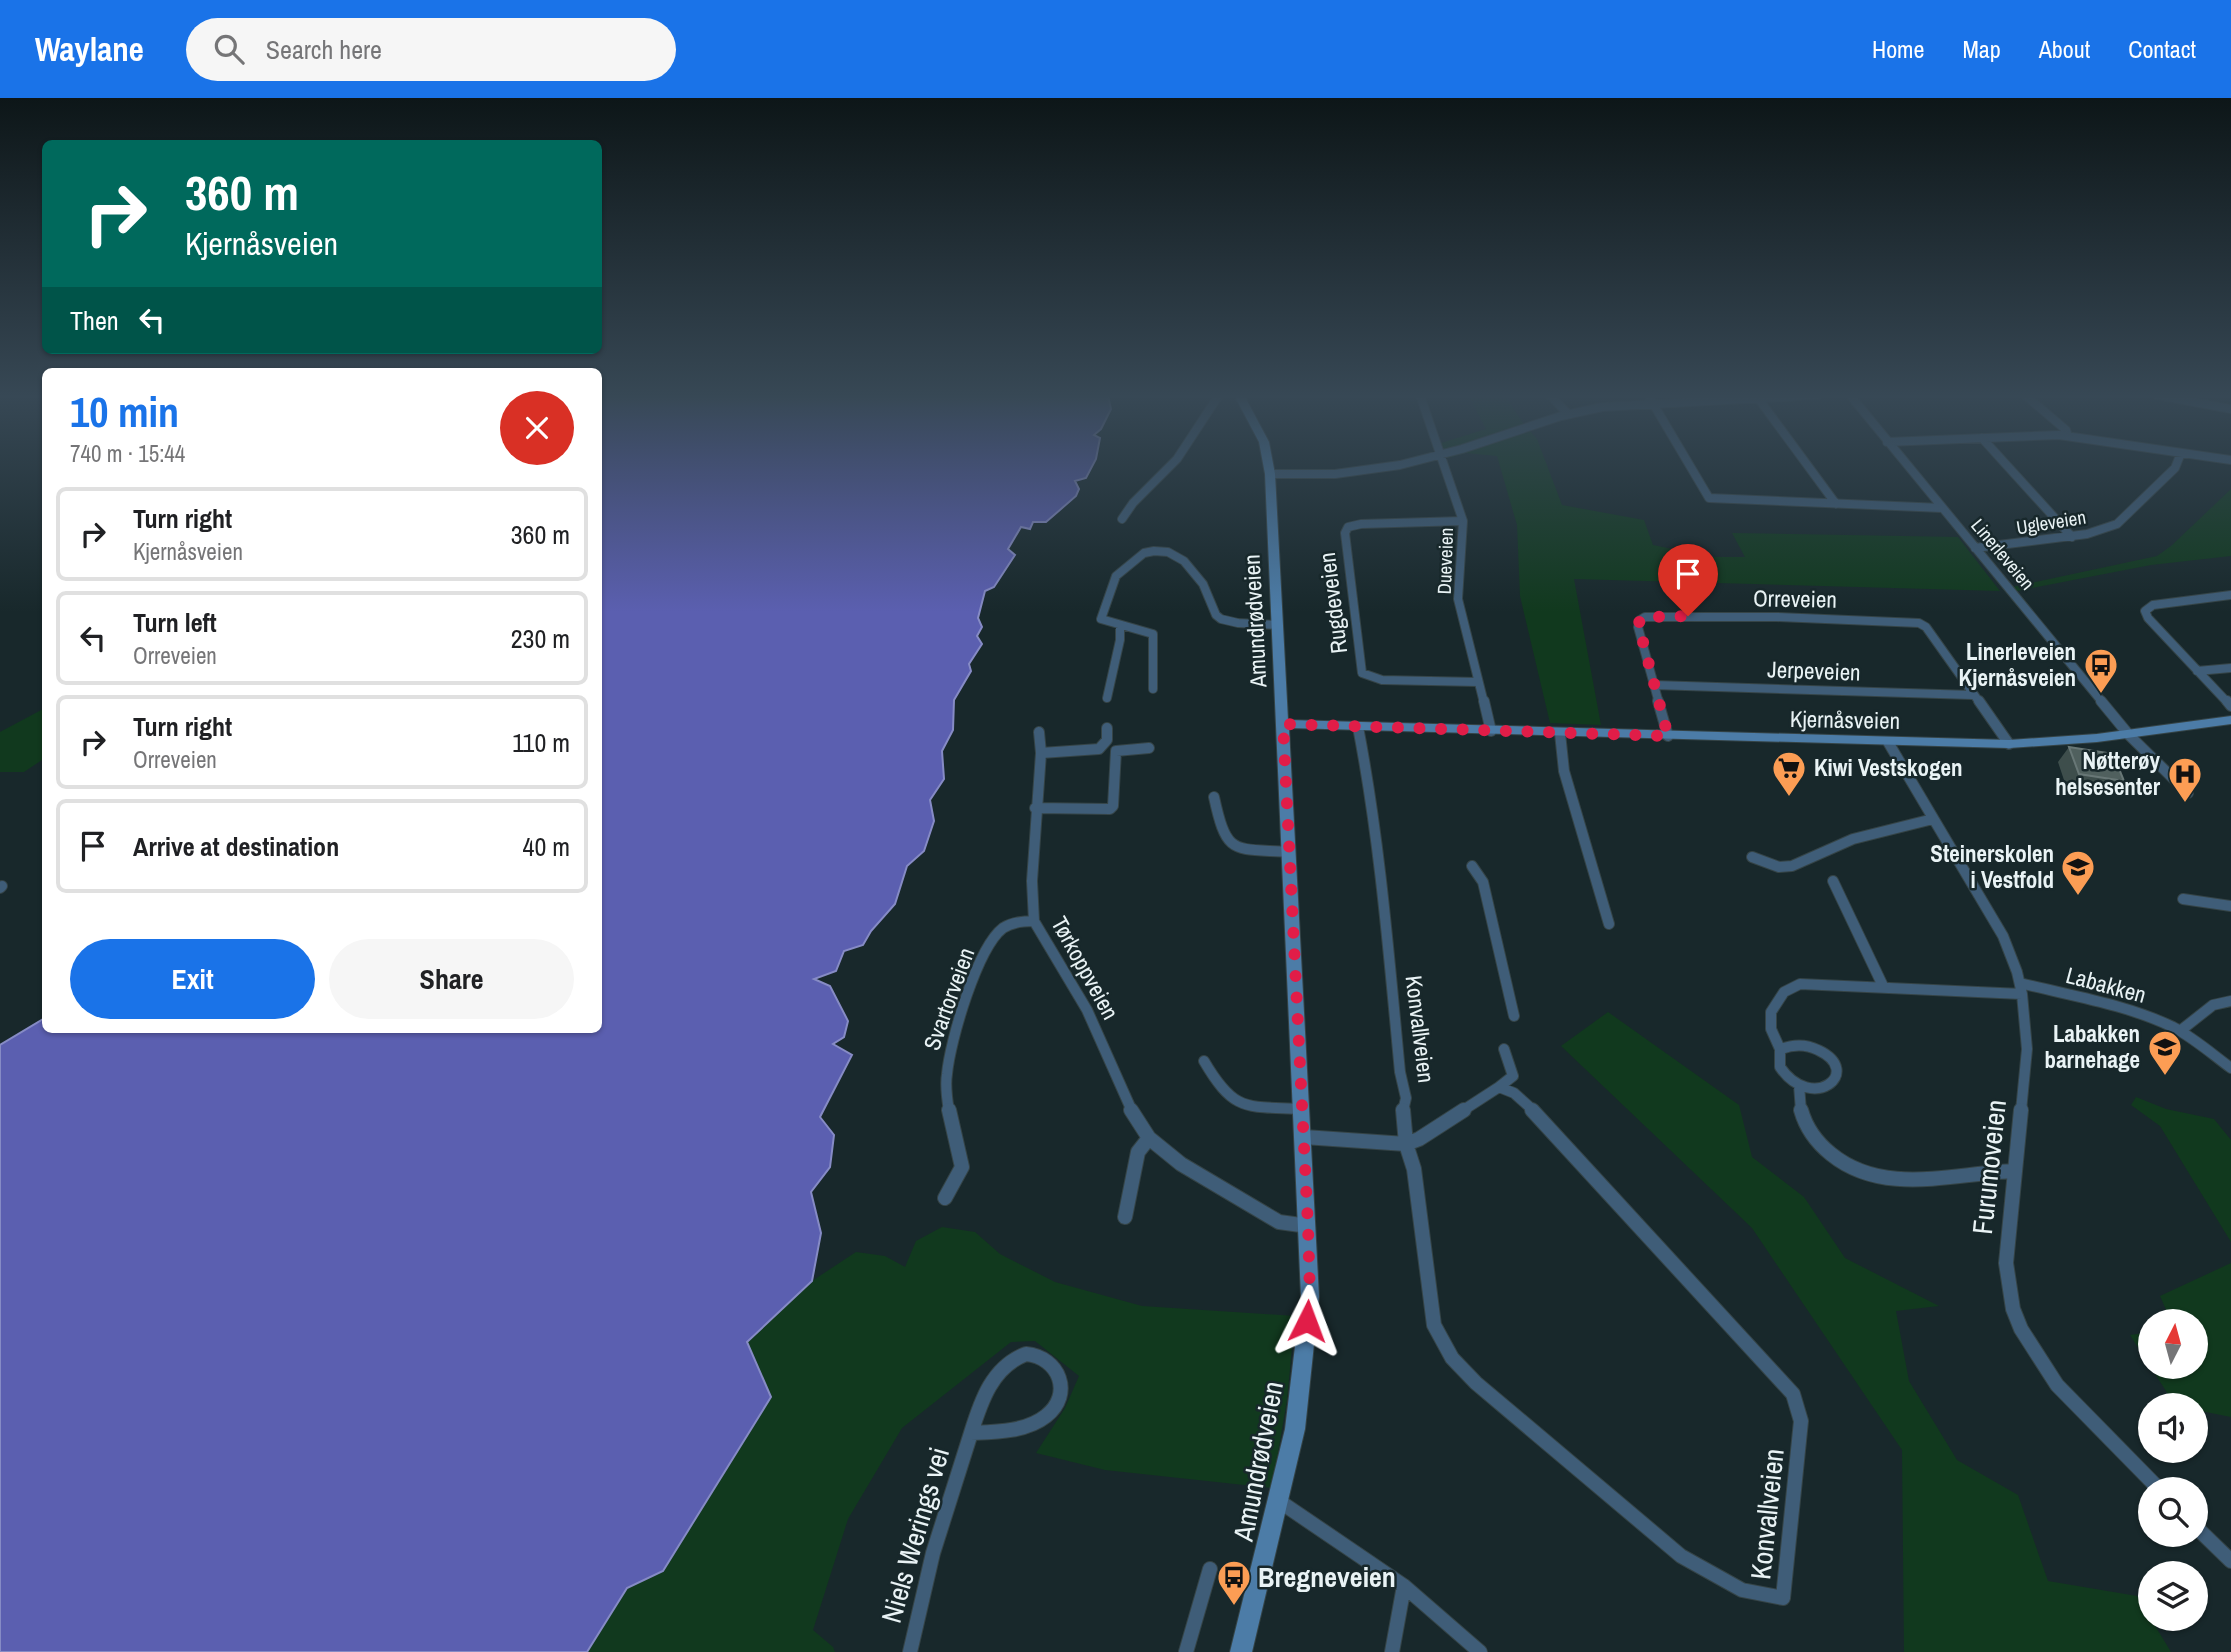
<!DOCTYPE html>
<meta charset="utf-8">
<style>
:root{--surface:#fff;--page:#f6f6f6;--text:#202124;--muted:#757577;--line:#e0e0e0;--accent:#1a73e8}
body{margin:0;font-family:"Archivo Narrow",sans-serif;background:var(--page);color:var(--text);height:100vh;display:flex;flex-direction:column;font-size:26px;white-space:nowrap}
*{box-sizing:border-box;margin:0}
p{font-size:23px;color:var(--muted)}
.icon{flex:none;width:38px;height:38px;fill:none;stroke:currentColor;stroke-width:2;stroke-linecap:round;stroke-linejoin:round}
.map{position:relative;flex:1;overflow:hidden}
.side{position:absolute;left:42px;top:270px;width:560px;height:665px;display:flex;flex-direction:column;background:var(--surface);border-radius:10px;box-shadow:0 2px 5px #0004}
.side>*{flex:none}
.hud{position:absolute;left:42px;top:42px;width:560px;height:214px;border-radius:10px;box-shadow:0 2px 5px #0004;background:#00695c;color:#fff;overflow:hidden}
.needle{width:46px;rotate:6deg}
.tools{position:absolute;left:2138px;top:1211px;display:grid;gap:14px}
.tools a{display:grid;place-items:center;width:70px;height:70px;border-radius:50%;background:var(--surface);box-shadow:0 2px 5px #0004;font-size:35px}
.pin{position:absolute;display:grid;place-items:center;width:60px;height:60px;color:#fff;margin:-72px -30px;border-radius:50% 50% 50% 0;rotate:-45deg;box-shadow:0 0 7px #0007}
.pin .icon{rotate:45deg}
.me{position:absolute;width:77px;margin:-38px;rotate:3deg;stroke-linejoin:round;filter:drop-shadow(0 0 5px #0008)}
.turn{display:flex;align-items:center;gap:24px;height:147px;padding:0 28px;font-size:32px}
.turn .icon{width:91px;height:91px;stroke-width:2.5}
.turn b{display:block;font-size:49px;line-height:60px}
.then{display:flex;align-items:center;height:66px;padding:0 28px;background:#0003;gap:14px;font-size:26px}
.round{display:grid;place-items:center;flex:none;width:74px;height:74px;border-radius:37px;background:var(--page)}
.head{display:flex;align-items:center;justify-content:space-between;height:119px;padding:0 28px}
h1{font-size:42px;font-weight:700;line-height:52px;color:var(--accent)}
.action{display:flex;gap:14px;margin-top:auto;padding:14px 28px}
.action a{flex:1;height:80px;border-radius:42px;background:var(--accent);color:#fff;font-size:28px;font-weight:700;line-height:80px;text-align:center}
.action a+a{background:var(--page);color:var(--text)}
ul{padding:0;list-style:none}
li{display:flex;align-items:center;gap:21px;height:94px;margin:0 14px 10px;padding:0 14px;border:4px solid var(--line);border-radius:10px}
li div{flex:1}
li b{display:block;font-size:26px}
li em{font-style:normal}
header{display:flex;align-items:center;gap:42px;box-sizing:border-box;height:98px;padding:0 35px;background:var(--accent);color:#fff}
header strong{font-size:33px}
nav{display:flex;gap:38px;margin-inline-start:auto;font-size:24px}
.search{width:490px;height:63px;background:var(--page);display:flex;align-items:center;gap:18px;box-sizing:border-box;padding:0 24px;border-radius:38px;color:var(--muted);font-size:26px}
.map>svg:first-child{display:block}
.green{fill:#11391e}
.water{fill:#5b5fb0;stroke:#868bc5;stroke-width:2}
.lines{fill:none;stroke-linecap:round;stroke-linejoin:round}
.minor-far2-casing{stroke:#354447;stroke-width:10}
.minor-far1-casing{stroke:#354447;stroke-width:12}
.minor-casing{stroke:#354447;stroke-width:16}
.secondary-casing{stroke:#354447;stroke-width:2}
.minor-far2{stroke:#3f5d78;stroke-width:8}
.minor-far1{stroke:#3f5d78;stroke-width:10}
.minor{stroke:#3f5d78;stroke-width:14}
.secondary{fill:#4c7ca7;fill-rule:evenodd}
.wall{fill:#3e4e4c}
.building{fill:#50605e;stroke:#687776;stroke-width:2}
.route{stroke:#e11d48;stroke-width:12;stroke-dasharray:0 21.6}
.labels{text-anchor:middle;stroke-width:5;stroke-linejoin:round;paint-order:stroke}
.far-street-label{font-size:19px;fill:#e9f3f5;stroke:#18282b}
.street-label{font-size:23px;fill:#e9f3f5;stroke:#18282b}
.poi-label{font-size:23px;font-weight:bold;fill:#e9f3f5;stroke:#18282b;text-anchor:end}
.near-street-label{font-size:28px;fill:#e9f3f5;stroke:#18282b}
.near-poi-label{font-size:28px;font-weight:bold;fill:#e9f3f5;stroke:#18282b;text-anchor:start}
</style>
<header>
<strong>Waylane</strong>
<div class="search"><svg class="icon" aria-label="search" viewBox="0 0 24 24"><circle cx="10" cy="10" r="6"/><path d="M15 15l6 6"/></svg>Search here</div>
<nav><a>Home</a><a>Map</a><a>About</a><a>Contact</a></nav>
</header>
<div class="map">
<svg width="2231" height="1554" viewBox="0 0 2231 1554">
<rect width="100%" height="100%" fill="#18282b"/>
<path class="green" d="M1468 297H1505L1523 325 1537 341 1562 407 1644 422 1653 447 1682 453 1687 459H1745L1732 435 1958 439 2000 493 1574 481 1601 627 1550 625 1520 498 1517 427 1497 358 1466 355 1448 360 1441 345 1486 331Z
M2231 391V458L2151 467 2017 493 2012 489 2157 458 2171 448Z
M45 610V660L24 674H0V634Z
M1608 914 1739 1007 1752 1059 1804 1099 1845 1160 1939 1208 1896 1213 1909 1283 1957 1362 2018 1397 2048 1483 2137 1498 2171 1554H1904L1902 1352 1752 1130 1561 948Z
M2136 999 2166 1011 2214 1021 2231 1042V1144L2160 1028 2131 1007Z
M942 1129 975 1134 1000 1156 1055 1184 1142 1208 1295 1218 1287 1302 1272 1390 1105 1372 1036 1355 1065 1310 1079 1278 1035 1243 1011 1244 902 1330 848 1421 813 1532 833 1549 835 1554H587L627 1490 663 1473 747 1244 812 1183 856 1154 885 1158 905 1169 916 1143Z
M2231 1165V1319L2196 1312V1307H2175L2130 1237 2151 1234V1269H2196V1223H2171L2160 1198Z"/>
<path class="water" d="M599 297H1108L1111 311 1101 331 1094 337 1100 340 1096 361 1086 380 1075 383 1079 391 1076 398 1046 424H1033L1030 431 1021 429 1008 451 1015 457 994 489 985 493 978 520 982 529 977 538 982 546 969 566 971 573 954 602 953 632 942 653 944 681 930 702 934 723 924 753 907 768 895 806 871 833 863 847 844 853 836 873 814 881 830 888 848 923 844 939 833 946 852 957 820 1019 834 1037 830 1069 811 1094 821 1135 812 1183 747 1244 771 1299 663 1473 627 1490 587 1554H0V947L45 920 46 931H598Z"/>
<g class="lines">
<defs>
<path id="minor-far2" d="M1420 297 1463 423 1458 501 1484 605
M1550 297 1568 316
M1648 297 1709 400 1942 410
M1850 297 2103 605
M2025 297 2066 332 2068 338
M2157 297 2231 311
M1758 300 1836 406
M1982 340 2072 439
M1887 344 2059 337 2231 362
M1270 376H1335L1400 367 1462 351 1561 318 1602 309 1818 297
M1122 421 1133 405 1177 361 1219 297
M1463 423 1361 426 1348 429 1345 435 1362 575 1382 582 1478 584
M1975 450 2087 436 2117 426 2175 370 2181 355
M2197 573 2231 570
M1654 587 1972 597
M1153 591V536L1101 521 1116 478 1144 455 1154 453 1168 454 1184 463 1203 486 1216 517 1221 521 1238 525 1278 527
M1107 600 1120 542V528
M1659 605 1638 529 1640 522 1645 519H1777L1919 525 1926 529 1980 605
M2228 605 2148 520 2145 513 2153 507 2231 497"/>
<path id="minor-far1" d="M1484 603 1491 633
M1658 603 1668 638
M1979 603 2009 646
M2101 603 2129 637 2188 695
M2227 603 2231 608
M1358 629C1380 743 1389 859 1400 974L1406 1000 1403 1013
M1039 634 1041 655 1032 783 1034 823 1087 912 1132 1013
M1560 635 1564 673 1609 826
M1888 644 2003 838 2017 874 2022 896 2027 951 2021 1013
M1041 655 1099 651 1107 642V630
M1214 699C1227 759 1233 750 1290 754
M1035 710 1110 711 1113 708 1116 653 1149 650
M1752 759 1779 769 1792 768 1853 741 1933 721
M1472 768 1483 784 1514 918
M1833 783 1883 888
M0 790 2 788
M2183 801 2231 808
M2020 885C2071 898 2125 906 2173 929 2194 940 2212 956 2231 970
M2180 933 2213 907 2231 903
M1781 951C1794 946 1806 946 1818 952 1865 974 1812 1016 1780 969V951L1771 931V914L1784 894 1800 886 2022 896
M1204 963C1235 1016 1247 1008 1303 1011
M1799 987 1801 1013
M1499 989 1513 978 1504 951
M949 1013C947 1001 945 988 947 976 950 943 977 850 1003 830 1012 824 1023 823 1034 823
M1462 1013 1499 989 1514 995 1534 1013"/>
<path id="minor" d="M1131 1012 1149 1040 1181 1066 1279 1124 1308 1128
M1403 1012 1406 1046
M1801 1012C1806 1030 1816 1044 1831 1056 1884 1099 1953 1075 2015 1073
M2021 1012 2006 1165 2013 1211 2021 1231 2057 1287 2159 1391
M1304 1039 1406 1046
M1406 1046 1414 1071 1434 1227 1452 1260 1476 1285 1681 1458 1742 1492 1783 1500 1801 1323 1793 1296 1532 1012
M1406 1046 1419 1041 1464 1012
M945 1100 962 1069 949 1012
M1125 1119 1138 1054 1149 1040
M1026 1256C1059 1259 1074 1296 1046 1318 1026 1334 995 1334 971 1335 981 1303 992 1269 1026 1256Z
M1279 1403 1404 1488 1480 1554
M2196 1429 2231 1463
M910 1554 933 1455 971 1335
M1186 1554 1210 1471
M1392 1554 1404 1488"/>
<path id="secondary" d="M1234 297H1244L1269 344 1275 376 1288 622 2009 642 2097 636 2231 618V626L2097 644 2009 650 1289 630 1319 1199 1305 1331 1252 1554H1230L1285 1331 1301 1199 1265 376 1259 344Z"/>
</defs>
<use href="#minor-far2" class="minor-far2-casing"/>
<use href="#minor-far1" class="minor-far1-casing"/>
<use href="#minor" class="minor-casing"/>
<use href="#secondary" class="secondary-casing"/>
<use href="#minor-far2" class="minor-far2"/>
<use href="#minor-far1" class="minor-far1"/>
<use href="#minor" class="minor"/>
<use href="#secondary" class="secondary"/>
</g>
<path class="wall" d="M2069 649 2124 683 2112 698 2067 691 2058 664Z"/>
<path class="building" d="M2069 649 2113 656 2124 683 2079 676Z"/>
<linearGradient id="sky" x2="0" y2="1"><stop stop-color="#0d1618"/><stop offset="0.58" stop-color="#374855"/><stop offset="1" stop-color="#374855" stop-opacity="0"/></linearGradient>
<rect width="2231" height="514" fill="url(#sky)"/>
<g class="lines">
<path class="route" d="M1307 1223 1310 1199 1308 1128 1283 626 1668 638 1638 525 1645 519 1688 518"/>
</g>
<defs>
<symbol id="bus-pin" viewBox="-11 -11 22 30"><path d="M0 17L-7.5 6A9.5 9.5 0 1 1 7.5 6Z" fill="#fc9d54" stroke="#18282b"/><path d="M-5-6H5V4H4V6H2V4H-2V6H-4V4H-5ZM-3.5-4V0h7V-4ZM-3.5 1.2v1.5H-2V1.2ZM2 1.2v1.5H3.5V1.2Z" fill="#111"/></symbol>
<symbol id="supermarket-pin" viewBox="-11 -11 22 30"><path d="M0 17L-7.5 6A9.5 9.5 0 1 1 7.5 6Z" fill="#fc9d54" stroke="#18282b"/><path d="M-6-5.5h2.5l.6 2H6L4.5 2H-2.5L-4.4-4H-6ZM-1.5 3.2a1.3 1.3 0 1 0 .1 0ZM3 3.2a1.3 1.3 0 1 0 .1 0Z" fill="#111"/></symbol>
<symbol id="hospital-pin" viewBox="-11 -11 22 30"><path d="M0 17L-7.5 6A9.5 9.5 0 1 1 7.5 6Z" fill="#fc9d54" stroke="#18282b"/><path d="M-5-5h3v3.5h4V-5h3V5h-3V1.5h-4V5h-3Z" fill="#111"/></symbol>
<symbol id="school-pin" viewBox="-11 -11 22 30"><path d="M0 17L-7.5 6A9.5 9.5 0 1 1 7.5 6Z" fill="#fc9d54" stroke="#18282b"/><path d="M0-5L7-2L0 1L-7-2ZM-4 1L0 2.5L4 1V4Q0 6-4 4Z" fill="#111"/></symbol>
</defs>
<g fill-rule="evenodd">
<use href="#bus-pin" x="2082" y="548" width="38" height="52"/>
<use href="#supermarket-pin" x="1770" y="651" width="38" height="52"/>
<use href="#hospital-pin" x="2166" y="657" width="38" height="52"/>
<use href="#school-pin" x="2059" y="750" width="38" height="52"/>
<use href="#school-pin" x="2146" y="930" width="38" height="52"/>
<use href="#bus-pin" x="1215" y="1460" width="38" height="52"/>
</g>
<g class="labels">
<g class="far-street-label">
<text transform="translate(2051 424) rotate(-9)" y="7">Ugleveien</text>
<text transform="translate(2003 456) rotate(50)" y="7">Linerleveien</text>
<text transform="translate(1445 463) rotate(-88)" y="7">Dueveien</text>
</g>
<g class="street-label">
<text transform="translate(1795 501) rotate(1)" y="8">Orreveien</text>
<text transform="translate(1333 505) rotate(-97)" y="8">Rugdeveien</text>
<text transform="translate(1255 523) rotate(-93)" y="8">Amundrødveien</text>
<text transform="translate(1814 573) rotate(2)" y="8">Jerpeveien</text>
<text transform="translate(1845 622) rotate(1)" y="8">Kjernåsveien</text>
<text transform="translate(1085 870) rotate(61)" y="8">Tørkoppveien</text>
<text transform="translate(2106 887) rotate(15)" y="8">Labakken</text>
<text transform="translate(949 901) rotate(-70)" y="8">Svartorveien</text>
<text transform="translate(1420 931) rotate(83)" y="8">Konvallveien</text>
</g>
<g class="poi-label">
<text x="2076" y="562">Linerleveien<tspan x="2076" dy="26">Kjernåsveien</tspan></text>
<text x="2160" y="671">Nøtterøy<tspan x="2160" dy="26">helsesenter</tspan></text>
<text x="1814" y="678" text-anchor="start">Kiwi Vestskogen</text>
<text x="2054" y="764">Steinerskolen<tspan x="2054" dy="26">i Vestfold</tspan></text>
<text x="2140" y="944">Labakken<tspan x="2140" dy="26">barnehage</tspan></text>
</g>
<g class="near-street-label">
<text transform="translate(1989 1069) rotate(-84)" y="10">Furumoveien</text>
<text transform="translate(1258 1363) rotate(-79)" y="10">Amundrødveien</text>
<text transform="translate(1767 1416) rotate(-84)" y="10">Konvallveien</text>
<text transform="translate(915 1437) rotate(-74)" y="10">Niels Werings vei</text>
</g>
<g class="near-poi-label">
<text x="1258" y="1489">Bregneveien</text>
</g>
</g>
</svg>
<div class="tools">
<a><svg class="needle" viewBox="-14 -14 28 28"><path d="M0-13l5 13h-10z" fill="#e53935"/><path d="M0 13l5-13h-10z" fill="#757577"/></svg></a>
<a><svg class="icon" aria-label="sound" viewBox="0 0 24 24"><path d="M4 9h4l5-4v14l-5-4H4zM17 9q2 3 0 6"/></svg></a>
<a><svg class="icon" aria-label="search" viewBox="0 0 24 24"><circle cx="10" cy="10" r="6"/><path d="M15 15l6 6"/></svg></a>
<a><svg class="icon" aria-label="layers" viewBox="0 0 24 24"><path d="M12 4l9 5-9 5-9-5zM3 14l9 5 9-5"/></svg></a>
</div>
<div class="pin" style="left:1688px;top:518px;background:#d93025"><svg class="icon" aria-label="arrive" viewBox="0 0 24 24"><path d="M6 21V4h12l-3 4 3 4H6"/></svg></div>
<svg class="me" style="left:1307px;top:1223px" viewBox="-20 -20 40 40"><path d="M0-17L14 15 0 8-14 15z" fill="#e11d48" stroke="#fff" stroke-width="4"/></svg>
<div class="hud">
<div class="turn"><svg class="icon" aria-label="right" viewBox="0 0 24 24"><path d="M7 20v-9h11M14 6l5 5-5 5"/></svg><div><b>360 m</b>Kjernåsveien</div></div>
<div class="then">Then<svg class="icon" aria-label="left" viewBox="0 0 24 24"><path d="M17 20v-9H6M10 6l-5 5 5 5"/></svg></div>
</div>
<section class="side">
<div class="head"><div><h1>10 min</h1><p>740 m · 15:44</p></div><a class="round" style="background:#d93025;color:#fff"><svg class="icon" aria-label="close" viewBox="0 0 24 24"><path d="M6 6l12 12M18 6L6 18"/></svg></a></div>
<ul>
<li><svg class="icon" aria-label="right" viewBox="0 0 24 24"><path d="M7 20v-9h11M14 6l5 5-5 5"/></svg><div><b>Turn right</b><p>Kjernåsveien</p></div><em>360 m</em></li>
<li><svg class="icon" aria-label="left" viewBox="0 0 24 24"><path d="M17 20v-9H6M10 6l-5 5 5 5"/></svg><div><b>Turn left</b><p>Orreveien</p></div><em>230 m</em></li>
<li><svg class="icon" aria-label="right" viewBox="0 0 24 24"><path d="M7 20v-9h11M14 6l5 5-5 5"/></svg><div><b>Turn right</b><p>Orreveien</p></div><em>110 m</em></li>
<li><svg class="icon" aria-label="arrive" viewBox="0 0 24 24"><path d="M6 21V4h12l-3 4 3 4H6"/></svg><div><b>Arrive at destination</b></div><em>40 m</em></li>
</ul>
<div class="action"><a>Exit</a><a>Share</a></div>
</section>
</div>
